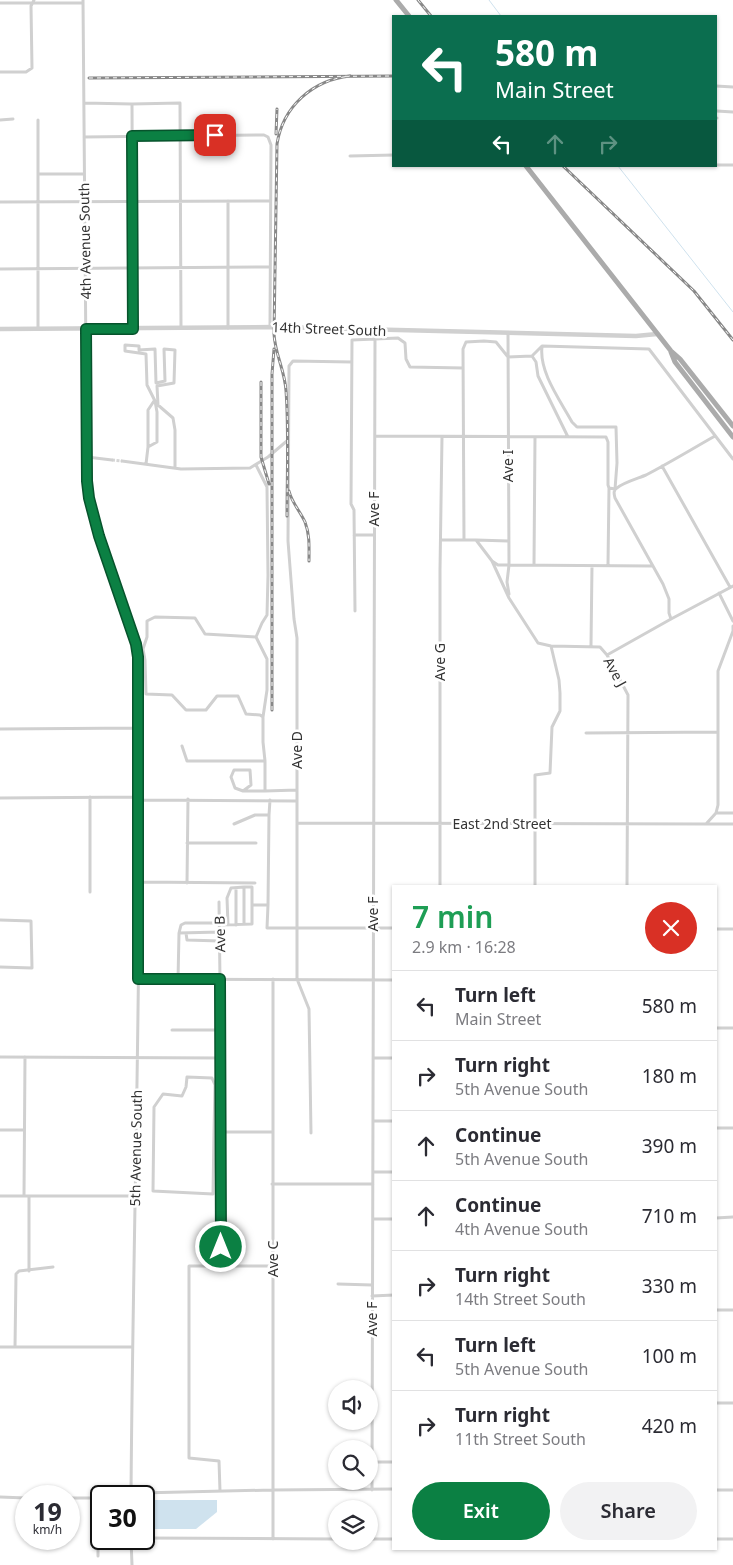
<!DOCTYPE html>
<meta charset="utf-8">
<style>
:root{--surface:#fff;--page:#f2f2f3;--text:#2b2b33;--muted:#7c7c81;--line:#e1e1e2;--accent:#0b8043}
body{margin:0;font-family:"Noto Sans",sans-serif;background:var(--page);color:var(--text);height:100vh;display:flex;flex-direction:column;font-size:19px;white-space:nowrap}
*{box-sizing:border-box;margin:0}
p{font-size:16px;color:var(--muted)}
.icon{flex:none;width:28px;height:28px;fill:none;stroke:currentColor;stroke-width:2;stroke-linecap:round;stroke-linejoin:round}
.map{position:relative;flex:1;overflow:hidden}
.side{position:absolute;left:392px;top:885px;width:325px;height:665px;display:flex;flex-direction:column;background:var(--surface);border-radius:0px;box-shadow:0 1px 4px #0004}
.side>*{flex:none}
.banner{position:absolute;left:392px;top:15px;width:325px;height:152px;border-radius:0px;box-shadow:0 1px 4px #0004;background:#0b6e4f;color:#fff;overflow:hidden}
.tools{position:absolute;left:328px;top:1380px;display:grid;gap:10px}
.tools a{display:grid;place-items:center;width:50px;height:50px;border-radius:50%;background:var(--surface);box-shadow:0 1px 4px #0004;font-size:25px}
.speed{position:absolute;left:15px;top:1485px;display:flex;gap:10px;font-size:25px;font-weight:700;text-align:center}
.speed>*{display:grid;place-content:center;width:65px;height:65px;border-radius:50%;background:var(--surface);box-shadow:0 1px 4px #0004;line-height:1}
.speed small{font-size:12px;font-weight:400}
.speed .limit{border:2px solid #111;border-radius:8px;background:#fff;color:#111}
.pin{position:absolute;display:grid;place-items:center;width:42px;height:42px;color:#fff;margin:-21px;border-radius:10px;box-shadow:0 2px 8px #0006}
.me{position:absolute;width:55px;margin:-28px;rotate:0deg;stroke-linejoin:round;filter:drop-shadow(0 0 4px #0008)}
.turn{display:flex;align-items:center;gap:18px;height:105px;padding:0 20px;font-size:22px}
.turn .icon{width:65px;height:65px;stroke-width:2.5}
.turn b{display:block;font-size:35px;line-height:42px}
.lanes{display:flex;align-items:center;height:48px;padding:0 20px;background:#0003;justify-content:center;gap:25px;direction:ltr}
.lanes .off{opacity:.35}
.round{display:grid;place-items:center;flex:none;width:52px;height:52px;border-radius:26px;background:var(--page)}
.headline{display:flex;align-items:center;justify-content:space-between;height:85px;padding:0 20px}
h1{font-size:30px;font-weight:600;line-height:38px;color:#1e9e55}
.primary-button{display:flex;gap:10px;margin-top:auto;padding:10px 20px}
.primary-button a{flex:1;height:58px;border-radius:30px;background:var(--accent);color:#fff;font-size:20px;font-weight:600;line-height:58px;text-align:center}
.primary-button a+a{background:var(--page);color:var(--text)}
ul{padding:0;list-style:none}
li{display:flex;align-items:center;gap:15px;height:70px;padding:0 20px;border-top:1px solid var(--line)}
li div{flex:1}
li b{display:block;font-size:19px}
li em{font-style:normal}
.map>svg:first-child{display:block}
.water{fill:#cfe2ee}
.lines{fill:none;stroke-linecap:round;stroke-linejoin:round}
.stream{stroke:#cfe2ee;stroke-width:1}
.minor-tunnel{stroke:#d6d6d6;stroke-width:3;stroke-dasharray:3 1.5;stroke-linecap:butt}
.minor{stroke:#d0d0d0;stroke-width:3}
.tertiary{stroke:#d0d0d0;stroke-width:4.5}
.primary{stroke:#ababab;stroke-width:5}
.rail-casing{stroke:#888;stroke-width:3}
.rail{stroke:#fff;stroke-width:1;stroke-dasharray:4;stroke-linecap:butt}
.route-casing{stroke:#07532c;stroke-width:12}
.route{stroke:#0b8043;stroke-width:9}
.labels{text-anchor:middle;stroke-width:5;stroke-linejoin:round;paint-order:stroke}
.street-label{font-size:14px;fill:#333;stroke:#fff}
</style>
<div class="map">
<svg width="733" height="1565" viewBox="0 0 733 1565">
<rect width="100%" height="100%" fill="#fff"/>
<path class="water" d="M144 1500H217V1512L196 1529H144Z"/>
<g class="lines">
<path class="stream" d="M489 0 501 16
M618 166 733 312"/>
<path class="minor-tunnel" d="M112 460 122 461"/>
<path class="minor" d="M83 0 87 481C92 518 103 549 116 584 125 608 135 632 138 657 143 937 133 1217 131 1496
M0 3H83
M0 72H26L32 68 31 6 34 0
M716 86 733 87
M84 103 132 104 180 103 181 328
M132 104 133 328
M717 111 733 112
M716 118H717
M0 120 13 119
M38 120V329
M84 137 264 135 268 137 271 145 270 327
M350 156 394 155
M716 165H733
M38 174H84
M228 201V328
M0 202 270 201
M0 269 270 267
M508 334 509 565 507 582 509 594
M542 347C539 372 560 400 572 422L577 427H616L617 463 615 489 609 488 608 565
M532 356 536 362 538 376 568 437
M375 436 606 437 608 442V485L609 488
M148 447V410L154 401
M87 457 112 460
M122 461 181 469 250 468 268 457 288 440
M146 464 148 447 157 442V412L155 401 147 385 146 354 125 351V345L139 346V350L155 349 156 383 165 381 164 349 175 350 174 383 157 386 158 405 173 418 175 430V468
M662 466 730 587
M354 535H374
M441 540H476L492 561 509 598 538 643 551 646 600 647 607 655 628 695 627 886
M464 540 463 349 466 342 484 341 496 342 508 357 532 356 542 346 649 349 733 459
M476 540 508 541
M492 561 498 565 652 566
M534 565 535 437
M719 593 733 621
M355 611 354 510 351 504 352 340 398 338 405 343 406 359 410 367 463 368
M671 619 669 613V599L663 584 615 498C614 494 613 490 617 488 622 483 639 478 646 475 669 463 692 449 715 436
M256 637 262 623 267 615 268 575 267 487 256 465
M591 645 592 566
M607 655 671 619 733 586
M263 717 267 690V659L256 637 205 634 195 618 155 617 147 621V637L143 649 145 660 146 694 172 695 186 710H206L217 696H238L246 714 260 715 263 717V742L265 761
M0 729 139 728
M586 733 718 732
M182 746 187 761H265V791L297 790
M243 791 251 785 250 770H234L231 777 235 788 243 791H265
M90 797V892
M0 798 139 797
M139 800 297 801
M716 813 718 805V671L733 631V626
M269 815 270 800
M297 823 706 824 716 813H733
M234 824 255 815H269L268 905
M707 824H733
M187 843H256
M139 882 255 883
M187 883 188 799
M440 886V570L442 437
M535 886V775L550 773 552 727 560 711V693L559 680 551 646
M236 888V925
M219 902 221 1058V1266
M252 905H268L267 928H394
M0 920 31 921 32 968 0 967
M219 925 252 924V887H244V924
M228 925 227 898 231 888 244 887
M716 929H733
M179 933 181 925 185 923H219
M186 933 187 940 220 941
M138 979 394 980
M178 980 179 933 220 932
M716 1028H733
M172 1030H221
M0 1057 221 1058
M373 1058H394
M373 1121H394
M716 1128H733
M0 1130H24
M214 1132 215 1085 212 1078 187 1077 186 1087 182 1096 163 1094 154 1107 153 1191 213 1194 214 1132H273
M311 1133 309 1009 297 979V638L294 619 288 541 289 366 293 361 352 362
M373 1172H394
M272 1184H373
M0 1196H135
M24 1196 25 1057
M29 1196V1271
M716 1218 733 1217
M373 1219H394
M338 1284 372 1285
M372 1296 394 1295
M716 1310H733
M0 1347H132
M15 1347 16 1274 19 1271 53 1267
M716 1403H733
M372 1462H394
M372 1490 375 338
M716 1490H733
M220 1491 219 1461 189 1458V1266H273
M140 1493 272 1490 394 1489
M0 1497 26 1498
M69 1498H101
M98 1498V1556
M144 1538 336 1539
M131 1539 132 1565
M273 1539V979
M369 1539H394
M716 1539H733"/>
<path class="tertiary" d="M0 329 275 327 636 336 657 334"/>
<path class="primary" d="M396 0 409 16
M526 166 671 351 680 359 733 426
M671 352 675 362 733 437"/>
<defs>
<path id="rail" d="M418 0 431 16
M89 78 394 76
M276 134 277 109
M563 166 694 291 733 340
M261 382V457L269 484
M289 491C292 503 300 511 305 522 310 535 309 548 309 561
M287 516C287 475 289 432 286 391 285 371 275 354 274 334L277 144C283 106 313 80 350 76
M272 710V374L274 349"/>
</defs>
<use href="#rail" class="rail-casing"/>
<use href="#rail" class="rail"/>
</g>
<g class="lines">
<defs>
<path id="route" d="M215 135 132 136 133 329H86L87 481 89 498 99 536 136 644 138 657V979H220L221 1247"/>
</defs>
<use href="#route" class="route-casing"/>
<use href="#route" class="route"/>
</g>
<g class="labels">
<g class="street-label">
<text transform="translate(85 241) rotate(-91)" y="5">4th Avenue South</text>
<text transform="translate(329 329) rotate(2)" y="5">14th Street South</text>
<text transform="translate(508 466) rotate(-90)" y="5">Ave I</text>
<text transform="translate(374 509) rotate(-90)" y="5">Ave F</text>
<text transform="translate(440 662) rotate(-90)" y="5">Ave G</text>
<text transform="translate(615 672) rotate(61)" y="5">Ave J</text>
<text transform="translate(297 750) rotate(-90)" y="5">Ave D</text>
<text x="502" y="829">East 2nd Street</text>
<text transform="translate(373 914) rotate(-90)" y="5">Ave F</text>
<text transform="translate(220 934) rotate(-91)" y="5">Ave B</text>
<text transform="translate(136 1148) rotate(-89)" y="5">5th Avenue South</text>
<text transform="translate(273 1259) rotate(-90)" y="5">Ave C</text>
<text transform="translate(372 1319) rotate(-90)" y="5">Ave F</text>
</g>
</g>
</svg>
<div class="tools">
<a><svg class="icon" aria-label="sound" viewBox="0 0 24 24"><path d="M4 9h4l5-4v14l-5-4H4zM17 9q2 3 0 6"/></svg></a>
<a><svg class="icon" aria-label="search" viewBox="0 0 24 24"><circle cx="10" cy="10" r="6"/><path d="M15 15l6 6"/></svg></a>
<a><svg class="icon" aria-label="layers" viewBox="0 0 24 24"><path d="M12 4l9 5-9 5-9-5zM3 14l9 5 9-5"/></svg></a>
</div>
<div class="speed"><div>19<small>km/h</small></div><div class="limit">30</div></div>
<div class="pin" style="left:215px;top:135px;background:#d93025"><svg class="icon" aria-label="arrive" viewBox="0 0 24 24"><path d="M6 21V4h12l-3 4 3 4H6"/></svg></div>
<svg class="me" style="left:221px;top:1247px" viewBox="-20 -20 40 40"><circle r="17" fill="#0b8043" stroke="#fff" stroke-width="3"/><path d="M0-11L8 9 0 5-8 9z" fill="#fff"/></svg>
<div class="banner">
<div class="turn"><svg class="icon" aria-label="left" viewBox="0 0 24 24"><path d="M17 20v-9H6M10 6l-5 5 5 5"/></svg><div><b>580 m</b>Main Street</div></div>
<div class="lanes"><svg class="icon" aria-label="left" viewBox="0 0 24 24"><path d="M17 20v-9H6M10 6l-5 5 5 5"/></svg><svg class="icon off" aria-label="ahead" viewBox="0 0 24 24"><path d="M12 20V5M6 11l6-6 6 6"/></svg><svg class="icon off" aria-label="right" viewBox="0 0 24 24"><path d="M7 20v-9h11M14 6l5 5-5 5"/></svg></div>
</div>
<section class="side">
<div class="headline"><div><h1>7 min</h1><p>2.9 km · 16:28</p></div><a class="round" style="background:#d93025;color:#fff"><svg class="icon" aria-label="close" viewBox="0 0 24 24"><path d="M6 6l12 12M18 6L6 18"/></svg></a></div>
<ul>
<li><svg class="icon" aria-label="left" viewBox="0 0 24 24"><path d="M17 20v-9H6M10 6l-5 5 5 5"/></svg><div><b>Turn left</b><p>Main Street</p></div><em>580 m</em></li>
<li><svg class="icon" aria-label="right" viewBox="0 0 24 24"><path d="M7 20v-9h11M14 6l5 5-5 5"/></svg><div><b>Turn right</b><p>5th Avenue South</p></div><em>180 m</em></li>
<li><svg class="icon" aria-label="ahead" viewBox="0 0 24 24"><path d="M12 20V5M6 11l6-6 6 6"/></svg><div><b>Continue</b><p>5th Avenue South</p></div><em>390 m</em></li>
<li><svg class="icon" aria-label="ahead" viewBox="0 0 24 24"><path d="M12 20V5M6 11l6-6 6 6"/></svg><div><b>Continue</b><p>4th Avenue South</p></div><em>710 m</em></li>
<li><svg class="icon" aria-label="right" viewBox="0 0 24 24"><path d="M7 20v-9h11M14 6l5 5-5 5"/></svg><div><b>Turn right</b><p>14th Street South</p></div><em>330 m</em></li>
<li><svg class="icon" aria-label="left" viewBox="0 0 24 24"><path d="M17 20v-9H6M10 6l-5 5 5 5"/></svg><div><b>Turn left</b><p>5th Avenue South</p></div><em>100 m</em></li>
<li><svg class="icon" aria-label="right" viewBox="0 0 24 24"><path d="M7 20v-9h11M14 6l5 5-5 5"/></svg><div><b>Turn right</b><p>11th Street South</p></div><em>420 m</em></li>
</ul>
<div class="primary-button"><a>Exit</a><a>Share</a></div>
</section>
</div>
